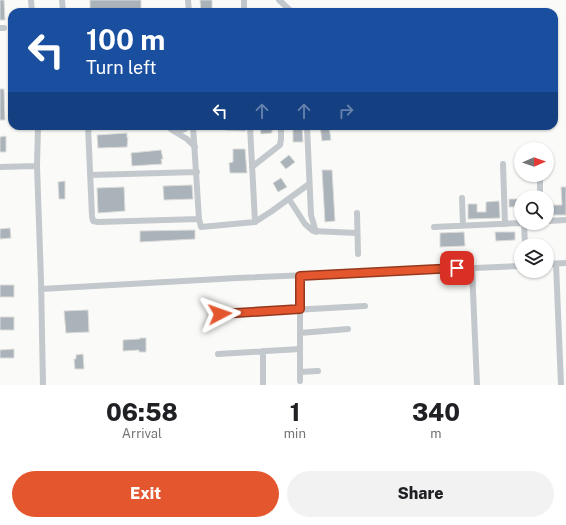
<!DOCTYPE html>
<style>
:root{--surface:#fff;--page:#f2f2f2;--text:#202124;--muted:#757577;--accent:#e4572e}
body{margin:0;font-family:"Public Sans",sans-serif;background:var(--page);color:var(--text);height:100vh;display:flex;flex-direction:column;font-size:15px;white-space:nowrap}
*{box-sizing:border-box;margin:0}
p{font-size:13px;color:var(--muted)}
.icon{flex:none;width:22px;height:22px;fill:none;stroke:currentColor;stroke-width:2;stroke-linecap:round;stroke-linejoin:round}
.map{position:relative;height:385px;overflow:hidden}
.details{display:flex;flex-direction:column;background:var(--surface);flex:1}
.details>*{flex:none}
.banner{position:absolute;left:8px;top:8px;width:550px;height:122px;border-radius:12px;box-shadow:0 1px 3px #0004;background:#1a4fa0;color:#fff;overflow:hidden}
.needle{width:26px;rotate:88deg}
.tools{position:absolute;left:514px;top:142px;display:grid;gap:8px}
.tools a{display:grid;place-items:center;width:40px;height:40px;border-radius:50%;background:var(--surface);box-shadow:0 1px 3px #0004;font-size:20px}
.pin{position:absolute;display:grid;place-items:center;width:34px;height:34px;color:#fff;margin:-17px;border-radius:8px;box-shadow:0 2px 6px #0006}
.me{position:absolute;width:44px;margin:-22px;rotate:86deg;stroke-linejoin:round;filter:drop-shadow(0 0 3px #0008)}
.turn{display:flex;align-items:center;gap:14px;height:84px;padding:0 12px;font-size:18px}
.turn .icon{width:52px;height:52px;stroke-width:2.5}
.turn b{display:block;font-size:28px;line-height:34px}
.lanes{display:flex;align-items:center;height:38px;padding:0 12px;background:#0003;justify-content:center;gap:20px;direction:ltr}
.lanes .off{opacity:.35}
.eta{display:flex;justify-content:space-evenly;align-items:center;height:68px;text-align:center}
.eta b{font-size:24px;font-weight:800;line-height:28px}
.action{display:flex;gap:8px;margin-top:auto;padding:8px 12px}
.action a{flex:1;height:46px;border-radius:24px;background:var(--accent);color:#fff;font-size:16px;font-weight:800;line-height:46px;text-align:center}
.action a+a{background:var(--page);color:var(--text)}
.map>svg:first-child{display:block}
.building{fill:#aab3b9;stroke:#dcdcda}
.lines{fill:none;stroke-linecap:round;stroke-linejoin:round}
.street{stroke:#c3c8cc;stroke-width:6}
.route-casing{stroke:#94391e;stroke-width:10}
.route{stroke:#e4572e;stroke-width:7}
</style>
<div class="map">
<svg width="566" height="385" viewBox="0 0 566 385">
<rect width="100%" height="100%" fill="#fafaf8"/>
<path class="building" d="M0 0H4L5 20H0Z
M90 0H141V10L90 12Z
M200 0H212V12H201Z
M0 89H4L5 120H0Z
M226 126H244L245 131 226 130Z
M260 126H272V133L261 134Z
M293 126H302L303 142H293Z
M320 126H329L331 140 322 141Z
M127 133V138L128 137 127 147 98 148 97 135Z
M6 136V152H0V137Z
M233 149H245L247 173H230L229 163 233 162Z
M161 150 163 159H161L162 164 132 166 131 153Z
M289 155 295 162 286 169 280 162Z
M322 170H332L335 221 325 222Z
M281 178 287 187 278 192 273 183Z
M65 181V199H59L58 182Z
M192 185 193 199 164 200 163 186Z
M124 187 125 211 98 213 97 188Z
M561 187H566V215H547V205H562Z
M509 199H519L520 207H509Z
M499 201 500 218 468 219V204H477V212H486V202Z
M10 228 11 238 0 239V229Z
M195 230V239L140 242V231Z
M464 232 465 246 440 247V233Z
M495 232H515V240L496 241Z
M0 285H14V297H0Z
M88 310 89 332 66 333 64 311Z
M0 317H14V330H0Z
M140 338H146V352H139V350L123 351V340L140 339Z
M14 349V358H0V350Z
M83 354 84 369H75L74 359H76V355Z"/>
<g class="lines">
<path class="street" d="M31 0 32 12
M62 0 63 12
M188 0 189 12
M244 0V12
M279 0 292 12
M0 28H4
M38 126 37 166 41 280 43 385
M88 126 92 216 93 221 98 222 199 219
M167 126C174 132 182 132 189 126
M193 126 199 219 201 227 255 222 272 211 309 184
M250 126 255 222
M307 126 311 215 316 232
M172 130 187 139 195 147
M503 164 505 224
M0 167 37 166
M252 167 280 145 281 139V126
M90 175 197 172
M540 180V197
M462 198 463 225
M289 199 305 224 313 231 357 233
M357 213 358 254
M547 221 566 220
M524 223 525 245
M434 227 521 223
M547 264 566 263
M556 264 561 385
M472 268 477 385
M300 276V381
M41 289 237 278 521 266
M220 314 365 306
M300 333 348 329
M218 354 300 349
M300 372 318 371
M263 384V351"/>
</g>
<g class="lines">
<defs>
<path id="route" d="M220 314 300 309V276L457 268"/>
</defs>
<use href="#route" class="route-casing"/>
<use href="#route" class="route"/>
</g>
</svg>
<div class="tools">
<a><svg class="needle" viewBox="-14 -14 28 28"><path d="M0-13l5 13h-10z" fill="#e53935"/><path d="M0 13l5-13h-10z" fill="#757577"/></svg></a>
<a><svg class="icon" aria-label="search" viewBox="0 0 24 24"><circle cx="10" cy="10" r="6"/><path d="M15 15l6 6"/></svg></a>
<a><svg class="icon" aria-label="layers" viewBox="0 0 24 24"><path d="M12 4l9 5-9 5-9-5zM3 14l9 5 9-5"/></svg></a>
</div>
<div class="pin" style="left:457px;top:268px;background:#d93025"><svg class="icon" aria-label="arrive" viewBox="0 0 24 24"><path d="M6 21V4h12l-3 4 3 4H6"/></svg></div>
<svg class="me" style="left:220px;top:314px" viewBox="-20 -20 40 40"><path d="M0-17L14 15 0 8-14 15z" fill="#e4572e" stroke="#fff" stroke-width="4"/></svg>
<div class="banner">
<div class="turn"><svg class="icon" aria-label="left" viewBox="0 0 24 24"><path d="M17 20v-9H6M10 6l-5 5 5 5"/></svg><div><b>100 m</b>Turn left</div></div>
<div class="lanes"><svg class="icon" aria-label="left" viewBox="0 0 24 24"><path d="M17 20v-9H6M10 6l-5 5 5 5"/></svg><svg class="icon off" aria-label="ahead" viewBox="0 0 24 24"><path d="M12 20V5M6 11l6-6 6 6"/></svg><svg class="icon off" aria-label="ahead" viewBox="0 0 24 24"><path d="M12 20V5M6 11l6-6 6 6"/></svg><svg class="icon off" aria-label="right" viewBox="0 0 24 24"><path d="M7 20v-9h11M14 6l5 5-5 5"/></svg></div>
</div>
</div>
<section class="details">
<div class="eta">
<div><b>06:58</b><p>Arrival</p></div>
<div><b>1</b><p>min</p></div>
<div><b>340</b><p>m</p></div>
</div>
<div class="action"><a>Exit</a><a>Share</a></div>
</section>
